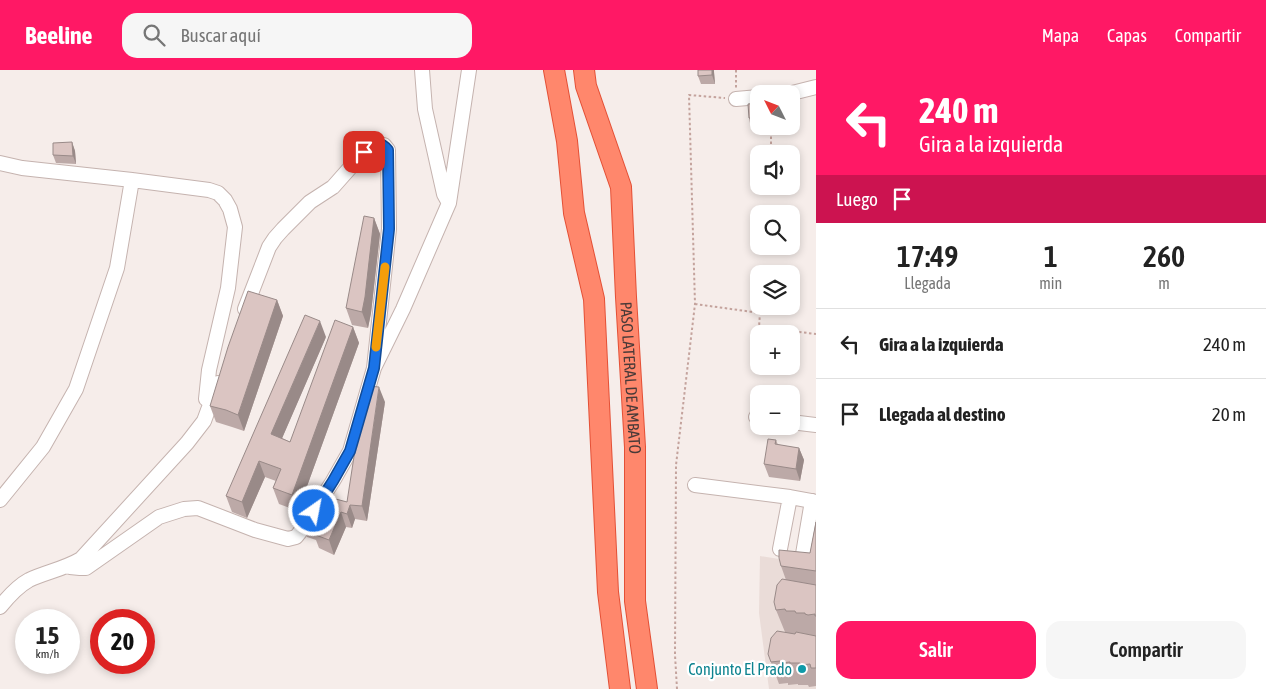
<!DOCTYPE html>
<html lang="es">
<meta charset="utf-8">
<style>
:root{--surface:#fff;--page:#f6f6f6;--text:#222;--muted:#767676;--line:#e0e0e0;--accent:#ff1865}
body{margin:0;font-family:"Asap Condensed",sans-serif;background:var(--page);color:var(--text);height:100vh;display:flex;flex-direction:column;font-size:19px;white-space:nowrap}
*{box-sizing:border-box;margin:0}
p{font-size:16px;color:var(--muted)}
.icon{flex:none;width:28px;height:28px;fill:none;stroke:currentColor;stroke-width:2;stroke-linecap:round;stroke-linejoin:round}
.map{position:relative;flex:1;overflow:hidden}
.sheet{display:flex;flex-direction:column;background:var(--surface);width:450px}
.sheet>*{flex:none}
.top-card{background:#ff1865;color:#fff;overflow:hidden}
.needle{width:32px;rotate:312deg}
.controls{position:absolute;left:750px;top:15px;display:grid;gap:10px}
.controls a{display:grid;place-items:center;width:50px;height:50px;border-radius:10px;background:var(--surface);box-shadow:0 2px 8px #0003;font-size:25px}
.speed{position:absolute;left:15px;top:539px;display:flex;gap:10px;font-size:25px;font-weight:700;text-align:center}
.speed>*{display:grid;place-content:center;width:65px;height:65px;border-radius:50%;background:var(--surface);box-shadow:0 2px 8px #0003;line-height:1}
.speed small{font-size:12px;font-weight:400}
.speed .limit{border:8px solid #d22;background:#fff;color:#111}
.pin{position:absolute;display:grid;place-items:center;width:42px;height:42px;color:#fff;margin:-21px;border-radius:10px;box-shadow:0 2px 8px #0006}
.me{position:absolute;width:55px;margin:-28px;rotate:33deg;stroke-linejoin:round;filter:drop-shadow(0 0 4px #0008)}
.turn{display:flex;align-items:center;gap:18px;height:105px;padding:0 20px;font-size:22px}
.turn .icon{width:65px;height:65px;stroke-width:2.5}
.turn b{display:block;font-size:35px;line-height:42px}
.then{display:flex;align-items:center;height:48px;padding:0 20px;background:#0003;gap:10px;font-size:19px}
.eta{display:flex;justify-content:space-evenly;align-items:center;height:85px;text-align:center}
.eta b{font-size:30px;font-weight:600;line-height:35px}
.button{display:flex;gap:10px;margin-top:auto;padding:10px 20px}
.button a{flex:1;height:58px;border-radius:15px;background:var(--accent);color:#fff;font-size:20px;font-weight:600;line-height:58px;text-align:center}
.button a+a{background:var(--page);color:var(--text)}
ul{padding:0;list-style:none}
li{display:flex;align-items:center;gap:15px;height:70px;padding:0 20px;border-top:1px solid var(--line)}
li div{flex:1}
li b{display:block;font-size:19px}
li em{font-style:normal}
header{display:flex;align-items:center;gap:30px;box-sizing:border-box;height:70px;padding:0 25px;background:var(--accent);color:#fff}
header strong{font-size:24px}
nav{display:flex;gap:28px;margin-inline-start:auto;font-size:18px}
.search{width:350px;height:45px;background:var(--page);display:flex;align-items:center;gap:12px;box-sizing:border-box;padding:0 18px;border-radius:15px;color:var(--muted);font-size:19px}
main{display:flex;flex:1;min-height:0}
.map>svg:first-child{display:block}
.residential{fill:#eadcd8}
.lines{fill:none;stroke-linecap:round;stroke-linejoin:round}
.minor-casing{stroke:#c5b3af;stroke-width:16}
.highway-casing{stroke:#e45036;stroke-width:22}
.path{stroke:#c4a39d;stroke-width:2;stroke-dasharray:2.5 2.5;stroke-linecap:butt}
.minor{stroke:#fff;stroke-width:14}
.highway{stroke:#ff876c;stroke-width:20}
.wall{fill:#bca9a7}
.shaded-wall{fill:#998a88}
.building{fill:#dbc5c2;stroke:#998a88}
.route-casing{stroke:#114b97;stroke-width:12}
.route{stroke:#1a73e8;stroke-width:9}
.slow{stroke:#f59e0b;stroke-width:9}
.culture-dot{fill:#0f9aa8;stroke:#fff;stroke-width:2}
.labels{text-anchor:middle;stroke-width:4.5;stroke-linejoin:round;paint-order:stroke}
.street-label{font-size:16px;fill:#4a3a38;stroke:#fff}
.culture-label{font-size:16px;fill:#0d838f;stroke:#fff;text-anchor:end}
</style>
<header>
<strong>Beeline</strong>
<div class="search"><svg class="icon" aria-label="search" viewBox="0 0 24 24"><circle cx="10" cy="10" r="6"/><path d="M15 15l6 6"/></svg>Buscar aquí</div>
<nav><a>Mapa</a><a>Capas</a><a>Compartir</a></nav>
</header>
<main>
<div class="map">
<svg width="816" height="619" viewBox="0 0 816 619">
<rect width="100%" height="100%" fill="#f6edea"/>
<path class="residential" d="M760 486 816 495V619H769L759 543Z"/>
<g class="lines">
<defs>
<path id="minor" d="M422 0 425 39 444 124 449 133
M788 24 816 17
M736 29 759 27
M0 93 22 98 132 110 209 120 218 123 225 130 230 139 235 157 228 218 209 300 206 329
M245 239 269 177 275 168 283 159 310 132 333 117 364 82 372 75 379 74 384 75 388 80 389 159 374 298 403 239 449 133 469 0
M756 347 759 348
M791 352 816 355
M695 415 790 427 816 432
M0 430 43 377 76 319 117 198 132 110
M780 479 790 427
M803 484 812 431
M70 497 80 498H86L159 447 184 439 198 438 255 460 288 469 296 467 300 462 333 411 350 381 374 298
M0 537C8 527 18 516 29 510 46 502 64 499 81 489L187 373 204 351 218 313"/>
<g id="highway">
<path d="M554 0 567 71 574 143 594 229 608 522 620 619"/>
<path id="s1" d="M584 0 586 16 621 117 626 227 635 377V531L647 619"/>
</g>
</defs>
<use href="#minor" class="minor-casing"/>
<use href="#highway" class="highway-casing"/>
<path class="path" d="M736 0V18
M771 84V56
M695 234 760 243 759 257 816 264
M677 619 675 585 676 395 695 234 689 25 725 28"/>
<use href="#minor" class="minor"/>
<use href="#highway" class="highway"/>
</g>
<path class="wall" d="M698 0H714V2L715 14H701L698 6Z
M758 33 759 37V53H750L749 48Z
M72 72 75 81 76 94 56 93 53 85Z
M374 148 380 164 371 243 368 258 352 255 346 238Z
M277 230 283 246 244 361 232 357 216 352 210 336Z
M353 257 359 273 298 441 279 434 273 418 276 411 265 407 247 448 232 442 226 426 326 267 282 368 290 372Z
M385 332 367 451 355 449 352 458 346 457 334 485 319 478 316 470 307 467 302 452 326 447 347 432Z
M776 370 778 375 799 378 804 390 800 411 769 407 764 394Z
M816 452V616L809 617 808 615H798V614L788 615V613L779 614 771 592 785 562 776 540 786 510 781 496 810 483Z"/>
<path class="shaded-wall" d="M712 0H714V2L715 14 712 5Z
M72 72 75 81 76 94 73 86Z
M374 148 380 164 371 243 368 258 362 242Z
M277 230 283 246 244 361 238 345Z
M320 251 326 267 277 380 271 364Z
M353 257 359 273 298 441 292 425Z
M379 317 385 332 367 451 362 436Z
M799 378 804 390 800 411 796 399Z
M259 391 265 407 247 448 242 432Z
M350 435 355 449 352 458 347 444Z
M341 442 346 457 334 485 329 470Z"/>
<path class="building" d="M698 0H712V5L698 6Z
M758 33V48H749L748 34Z
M72 72 73 86 53 85V73Z
M364 146 374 148 365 227 362 242 346 238Z
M248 221 277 230 238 345 226 340 210 336 228 277Z
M305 245 320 251 271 364 290 372 335 250 353 257 292 425 273 418 281 399 259 391 242 432 226 426Z
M368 316 379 317 362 436 350 435 347 444 341 442 329 470 313 464 316 458 302 452 310 440 326 447 332 428 347 432 361 341Z
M768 369 776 370 775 374 799 378 796 399 764 394Z
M816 452V501L781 496 779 488V480L810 483Z
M782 509 816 515V546H815V544L808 545 805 544V543H796L795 541H786L785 539 776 540 774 532 777 515Z
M777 561 795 564 796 562 816 566V598H811L810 594 801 595 800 593H790V592L780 593V591L771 592 768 584 771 568Z"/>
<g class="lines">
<defs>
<path id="route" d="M314 441 333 411 350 381 374 298 389 159 388 80C379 69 373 75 364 82"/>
</defs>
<use href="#route" class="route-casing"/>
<use href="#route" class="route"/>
<path class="slow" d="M376 277 385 197"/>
</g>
<circle class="culture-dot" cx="802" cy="599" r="5"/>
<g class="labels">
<g class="street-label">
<text dy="6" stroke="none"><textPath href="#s1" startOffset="314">PASO LATERAL DE AMBATO</textPath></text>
</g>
<g class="culture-label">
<text x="792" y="605">Conjunto El Prado</text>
</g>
</g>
</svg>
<div class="controls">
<a><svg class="needle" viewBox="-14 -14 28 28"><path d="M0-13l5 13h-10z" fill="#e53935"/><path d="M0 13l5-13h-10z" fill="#767676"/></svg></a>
<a><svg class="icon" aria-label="sound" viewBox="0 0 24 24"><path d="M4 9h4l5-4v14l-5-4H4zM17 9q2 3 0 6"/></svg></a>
<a><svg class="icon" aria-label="search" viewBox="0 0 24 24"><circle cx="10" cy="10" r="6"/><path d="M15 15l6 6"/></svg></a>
<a><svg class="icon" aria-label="layers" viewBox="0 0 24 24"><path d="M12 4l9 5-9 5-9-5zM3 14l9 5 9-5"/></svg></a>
<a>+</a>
<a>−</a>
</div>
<div class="speed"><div>15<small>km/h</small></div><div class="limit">20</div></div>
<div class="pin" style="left:364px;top:82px;background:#d93025"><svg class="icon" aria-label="arrive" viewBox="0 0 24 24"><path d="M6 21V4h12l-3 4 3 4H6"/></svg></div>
<svg class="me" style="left:314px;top:441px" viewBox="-20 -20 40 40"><circle r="17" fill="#1a73e8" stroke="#fff" stroke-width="3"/><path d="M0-11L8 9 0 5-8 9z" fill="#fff"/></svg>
</div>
<section class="sheet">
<div class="top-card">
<div class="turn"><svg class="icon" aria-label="left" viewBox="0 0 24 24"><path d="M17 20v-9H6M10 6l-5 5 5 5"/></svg><div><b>240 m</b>Gira a la izquierda</div></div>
<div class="then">Luego<svg class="icon" aria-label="arrive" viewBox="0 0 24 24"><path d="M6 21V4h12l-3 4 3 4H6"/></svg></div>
</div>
<div class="eta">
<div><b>17:49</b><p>Llegada</p></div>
<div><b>1</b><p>min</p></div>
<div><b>260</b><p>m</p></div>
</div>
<ul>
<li><svg class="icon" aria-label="left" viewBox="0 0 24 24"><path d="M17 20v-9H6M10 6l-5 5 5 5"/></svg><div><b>Gira a la izquierda</b></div><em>240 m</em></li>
<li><svg class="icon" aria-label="arrive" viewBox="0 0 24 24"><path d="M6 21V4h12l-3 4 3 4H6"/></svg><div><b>Llegada al destino</b></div><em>20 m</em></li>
</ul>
<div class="button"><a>Salir</a><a>Compartir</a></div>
</section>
</main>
